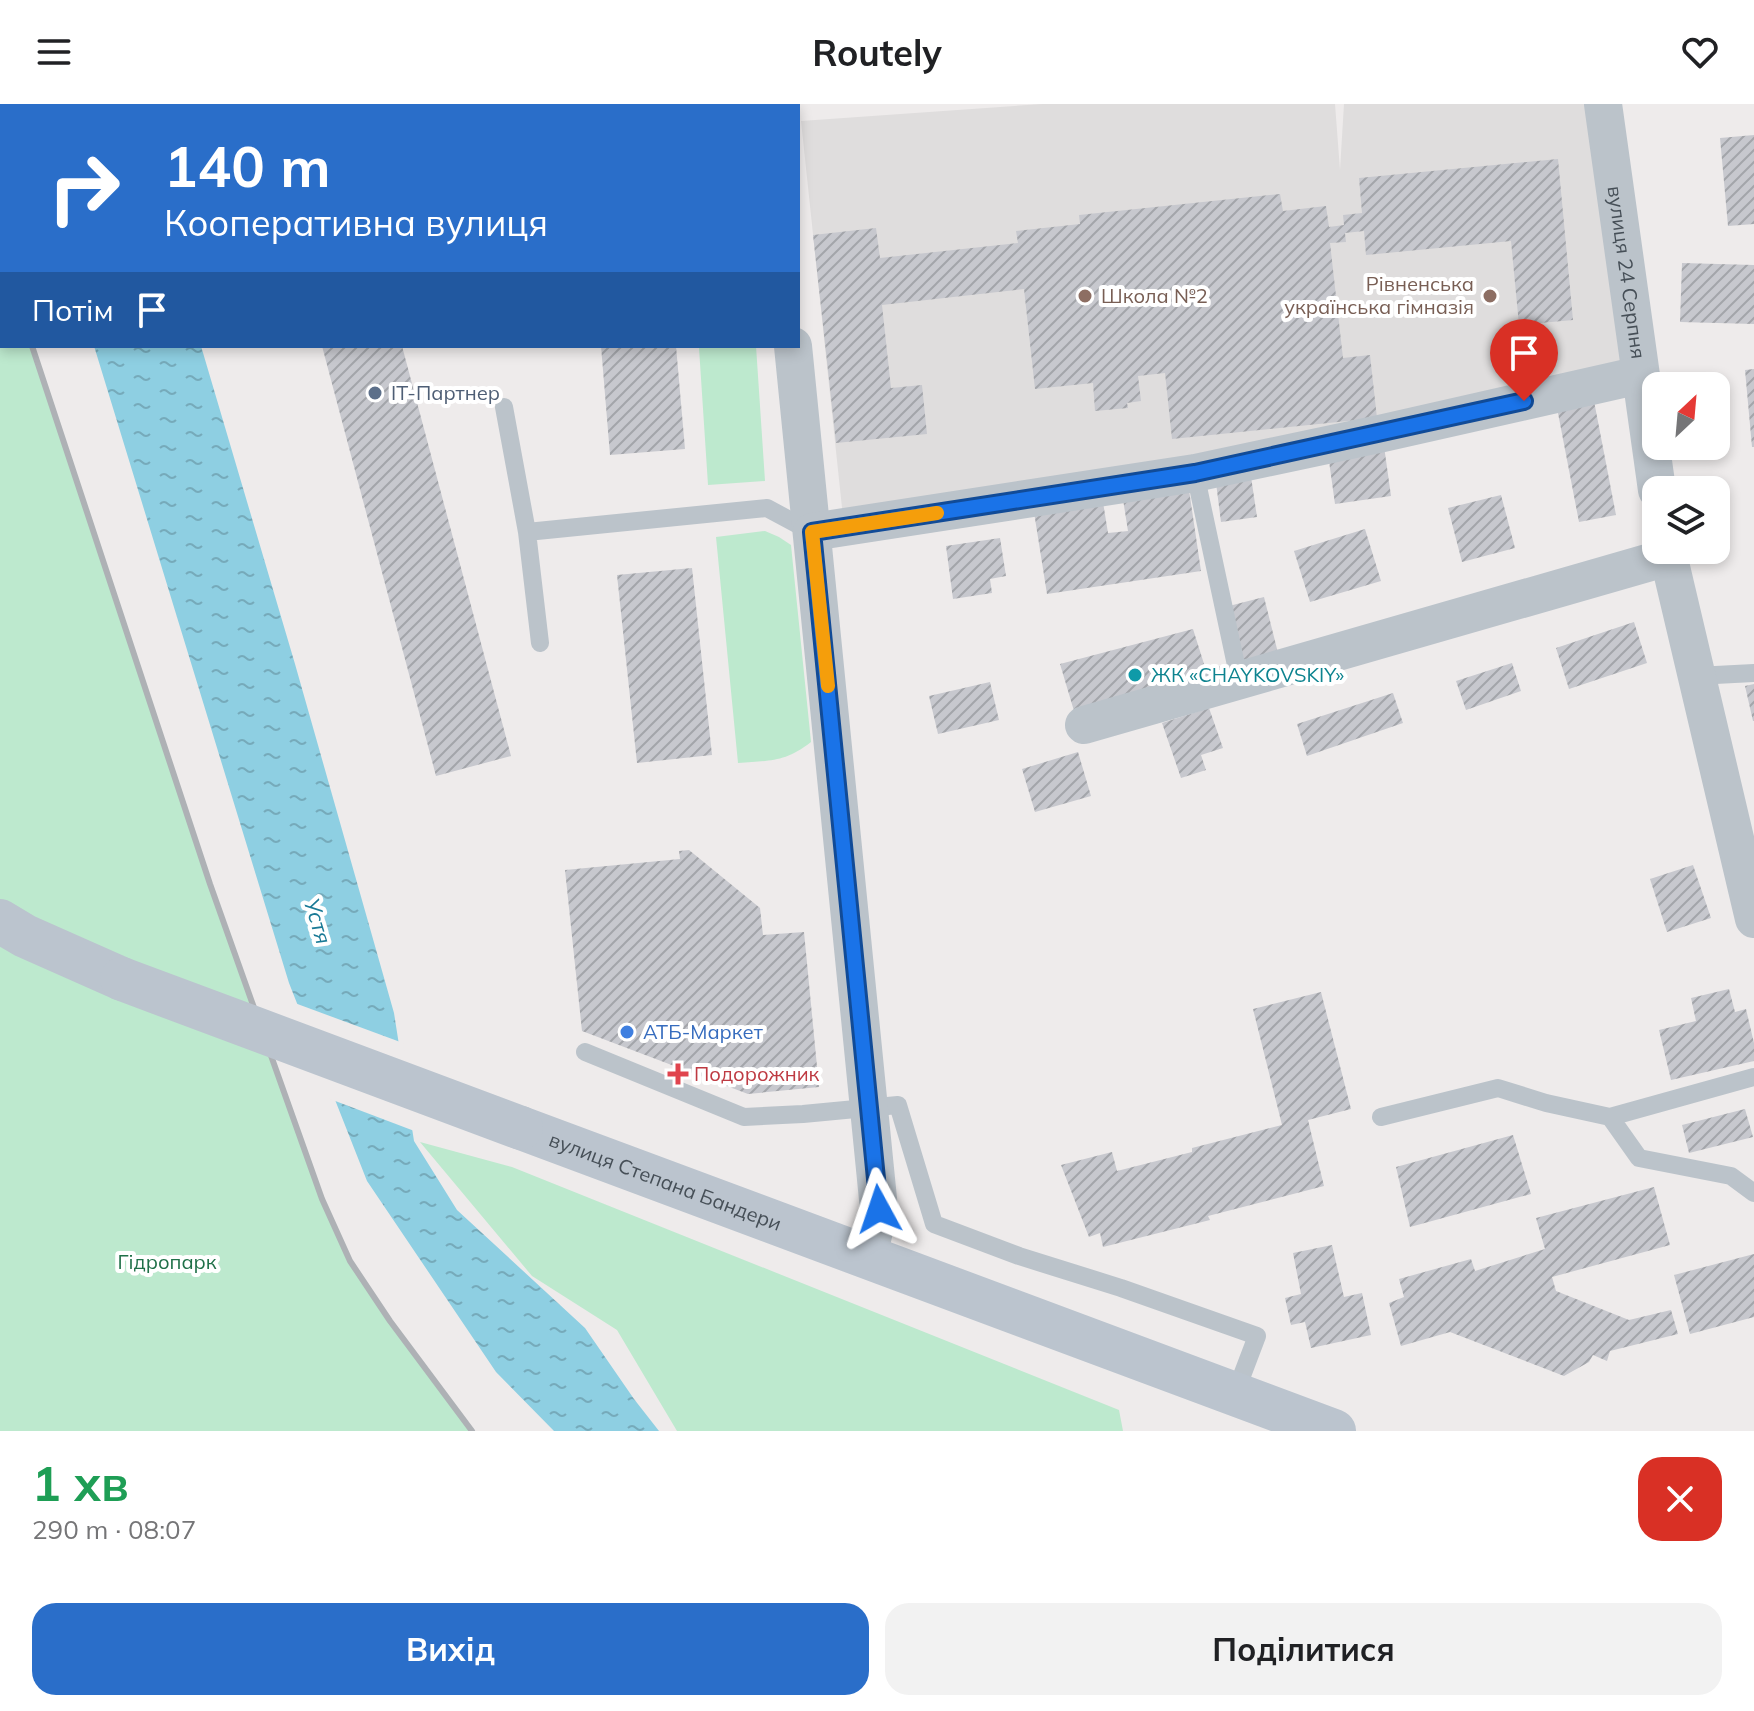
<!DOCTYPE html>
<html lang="uk">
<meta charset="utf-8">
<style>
:root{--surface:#fff;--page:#f2f2f2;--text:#202124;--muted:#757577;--accent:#2a6ec9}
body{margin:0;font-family:Mulish,sans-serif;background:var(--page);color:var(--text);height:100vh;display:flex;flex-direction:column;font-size:30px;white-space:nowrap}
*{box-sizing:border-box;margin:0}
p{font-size:26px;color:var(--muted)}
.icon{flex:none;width:44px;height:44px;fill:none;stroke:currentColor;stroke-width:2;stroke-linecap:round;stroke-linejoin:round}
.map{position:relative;height:1327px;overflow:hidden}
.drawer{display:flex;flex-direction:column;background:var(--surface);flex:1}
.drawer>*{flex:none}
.guide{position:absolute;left:0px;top:0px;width:800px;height:244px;box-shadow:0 4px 12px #0003;background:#2a6ec9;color:#fff;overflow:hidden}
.needle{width:52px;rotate:26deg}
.tools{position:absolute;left:1642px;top:268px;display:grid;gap:16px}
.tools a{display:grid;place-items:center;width:88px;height:88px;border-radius:16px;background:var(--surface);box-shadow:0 4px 12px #0003;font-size:40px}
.pin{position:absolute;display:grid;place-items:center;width:68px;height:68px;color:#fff;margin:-82px -34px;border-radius:50% 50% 50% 0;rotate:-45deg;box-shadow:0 0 8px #0007}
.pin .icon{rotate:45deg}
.me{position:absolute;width:88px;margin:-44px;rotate:355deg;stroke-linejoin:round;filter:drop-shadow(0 0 6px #0008)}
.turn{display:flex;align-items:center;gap:28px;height:168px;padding:0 32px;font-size:36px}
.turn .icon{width:104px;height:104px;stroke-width:2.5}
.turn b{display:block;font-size:56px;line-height:68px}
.then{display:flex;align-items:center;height:76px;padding:0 32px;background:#0003;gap:16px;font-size:30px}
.round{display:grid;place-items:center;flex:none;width:84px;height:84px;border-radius:24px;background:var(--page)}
.summary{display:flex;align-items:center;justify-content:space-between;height:136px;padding:0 32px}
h1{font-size:48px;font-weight:700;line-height:60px;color:#1e9e55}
.button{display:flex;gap:16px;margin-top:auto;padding:16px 32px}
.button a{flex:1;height:92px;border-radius:24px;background:var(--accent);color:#fff;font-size:32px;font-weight:700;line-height:92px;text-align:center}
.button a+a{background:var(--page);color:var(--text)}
header{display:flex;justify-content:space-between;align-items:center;height:104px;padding:0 32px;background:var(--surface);font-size:36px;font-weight:700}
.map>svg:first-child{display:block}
.education{fill:#dfdddd}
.green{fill:#bde9ce}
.water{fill:url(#water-ripples)}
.pier{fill:#eeebeb}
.building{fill:url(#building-hatch)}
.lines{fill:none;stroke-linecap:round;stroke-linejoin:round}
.lane{stroke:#bbc3ca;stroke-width:18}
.street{stroke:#bbc3ca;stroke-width:38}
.secondary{stroke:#bbc4ce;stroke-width:44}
.rail{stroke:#aeb1b5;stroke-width:6}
.secondary-bridge{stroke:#bbc4ce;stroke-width:44}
.route-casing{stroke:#114b97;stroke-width:20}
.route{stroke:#1a73e8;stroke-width:14}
.slow{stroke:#f59e0b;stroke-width:14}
.education-dot{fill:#8d6e63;stroke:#fff;stroke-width:3}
.service-dot{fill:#5c6f8a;stroke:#fff;stroke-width:3}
.culture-dot{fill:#0f9aa8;stroke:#fff;stroke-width:3}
.shop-dot{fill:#3f7fe0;stroke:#fff;stroke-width:3}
.health-dot{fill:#e0444e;stroke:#fff;stroke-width:3}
.labels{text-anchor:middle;stroke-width:8;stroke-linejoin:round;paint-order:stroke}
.street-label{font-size:20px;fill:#464f57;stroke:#fff}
.education-label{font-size:20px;fill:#785e54;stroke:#fff;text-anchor:end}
.service-label{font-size:20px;fill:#4e5e75;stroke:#fff;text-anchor:start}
.culture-label{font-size:20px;fill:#0d838f;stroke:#fff;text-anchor:start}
.shop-label{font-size:20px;fill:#366cbe;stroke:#fff;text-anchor:start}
.health-label{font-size:20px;fill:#be3a42;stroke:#fff;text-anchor:start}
.park-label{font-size:20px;fill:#1f7048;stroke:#fff}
.water-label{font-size:22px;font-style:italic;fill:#1a7a96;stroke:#fff}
</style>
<header><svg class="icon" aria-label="menu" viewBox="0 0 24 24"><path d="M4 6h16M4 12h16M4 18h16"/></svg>Routely<svg class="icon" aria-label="heart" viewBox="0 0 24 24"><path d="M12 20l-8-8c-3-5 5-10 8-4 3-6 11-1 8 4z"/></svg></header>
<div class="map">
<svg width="1754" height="1327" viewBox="0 0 1754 1327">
<defs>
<pattern id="water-ripples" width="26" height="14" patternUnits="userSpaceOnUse" patternTransform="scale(2)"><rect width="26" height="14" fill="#8ecfe2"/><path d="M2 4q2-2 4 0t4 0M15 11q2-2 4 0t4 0" fill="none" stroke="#76aaba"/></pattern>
<pattern id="building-hatch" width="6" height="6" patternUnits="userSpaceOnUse" patternTransform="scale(2)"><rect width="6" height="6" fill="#c7c8ce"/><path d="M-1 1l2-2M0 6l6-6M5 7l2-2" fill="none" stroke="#a3a5aa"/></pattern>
</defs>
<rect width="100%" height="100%" fill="#eeebeb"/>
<path class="education" d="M1042 0H1335L1340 66 1344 0H1603L1640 271 843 413 801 17Z"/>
<path class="green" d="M0 137 2 144V242H32L210 780 322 1095 350 1157 390 1217 472 1327H0Z
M725 242H756L765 377 708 381 699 244Z
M765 427 779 433 791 441 811 638C784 659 770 656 738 659L716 433Z
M420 1038 512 1063 1119 1306 1123 1327H677L617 1226 532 1172Z"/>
<path class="water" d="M94 242H201L295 560 394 909 414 1037 457 1106 585 1224 634 1295 659 1327H554L496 1268 367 1077 289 879Z"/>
<path class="pier" d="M292 898 403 939 417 1028 330 995Z"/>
<path class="building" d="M1754 31V120L1728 122 1720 34Z
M1558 55 1573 216 1519 221 1511 137 1366 151 1364 127 1345 129 1346 138 1330 139 1343 254 1370 251 1377 314 1172 335 1165 269 1138 272 1141 297 1127 299 1128 304 1095 307 1093 279 1035 285 1024 185 882 201 891 284 922 281 927 330 836 339 813 131 876 124 880 154 1018 139 1016 127 1080 120 1079 111 1280 90 1283 107 1326 102 1329 123 1344 121 1343 111 1362 109 1359 74Z
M1682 159 1754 161V220L1680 218Z
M322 242H402L511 652 436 672Z
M601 242H676L685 345 610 351Z
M1754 265V343H1752L1745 266Z
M1594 297 1616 411 1579 418 1557 304Z
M1384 342 1391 392 1335 400 1328 350Z
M1250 366 1257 413 1221 418 1215 371Z
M1188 379 1201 467 1047 490 1033 402 1102 392 1108 429 1128 427 1122 389Z
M1501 391 1515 444 1462 458 1448 404Z
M1365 425 1381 477 1310 498 1294 447Z
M1000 434 1006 472 990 475 992 489 953 495 946 442Z
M692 464 712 651 637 659 617 471Z
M1264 493 1278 549 1243 558 1229 502Z
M1634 518 1647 559 1569 585 1556 544Z
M1193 525 1211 582 1077 617 1060 560Z
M1512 559 1521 587 1466 606 1456 577Z
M990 578 999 616 938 630 929 592Z
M1754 580V617H1753L1745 582Z
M1393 589 1403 619 1307 652 1297 620Z
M1209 604 1223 644 1201 651 1206 666 1181 674 1162 619Z
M1078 648 1091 692 1035 708 1022 665Z
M689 746 760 804 763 831 804 828 819 983 748 990 582 927 565 766 680 755 679 747Z
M1693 761 1711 814 1667 828 1650 775Z
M1729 885 1735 908 1746 905 1754 939V957L1671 976 1659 926 1696 917 1691 894Z
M1321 888 1351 1005 1308 1016 1324 1082 1208 1112 1210 1116 1103 1143 1100 1129 1089 1133 1061 1061 1112 1048 1117 1067 1192 1048V1044L1282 1021 1253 905Z
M1745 1005 1753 1033 1689 1049 1682 1021Z
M1513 1031 1531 1090 1410 1123 1396 1063Z
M1654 1083 1670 1141 1552 1173 1556 1187 1629 1216 1671 1206 1678 1230 1610 1247 1607 1257 1593 1251 1589 1258 1564 1272 1450 1228 1401 1242 1389 1199 1404 1193 1399 1175 1471 1155 1475 1167 1545 1145 1536 1114Z
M1332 1141 1344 1193 1362 1189 1371 1231 1311 1244 1305 1218 1291 1221 1285 1194 1301 1190 1293 1149Z
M1754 1150V1213L1690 1230 1674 1171Z"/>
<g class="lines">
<path class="lane" d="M504 303 527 428 540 539
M1195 369 1239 575
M527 428 767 404 810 427
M1696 572 1754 569
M585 948 744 1013 803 1010 898 1001 934 1120 1019 1152 1121 1184 1257 1232 1235 1290
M1381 1013 1498 984 1546 999 1610 1013 1754 973
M1610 1013 1639 1054 1731 1072 1754 1089"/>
<g class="street">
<path d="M768 0V2"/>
<path id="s1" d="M1603 0 1657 386"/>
<path d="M793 242 879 1105 868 1153"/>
<path d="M812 428 1195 369 1379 330 1640 271"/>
<path d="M1667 446 1754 815"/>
<path d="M1084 621 1668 453"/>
</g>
<g class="secondary">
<path d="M0 817 25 832 122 875"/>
<path id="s2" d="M521 1024 1334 1327"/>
</g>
<path class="rail" d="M0 137 2 144
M32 242 210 780 322 1095 350 1157 390 1217 472 1327"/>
<path class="secondary-bridge" d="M122 875 521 1024"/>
</g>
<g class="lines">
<defs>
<path id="route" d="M879 1105 812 428 1195 369 1524 297"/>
</defs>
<use href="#route" class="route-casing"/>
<use href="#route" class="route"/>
<path class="slow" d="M828 582 812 428 937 409"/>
</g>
<g class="education-dot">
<circle cx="1085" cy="192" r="8"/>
<circle cx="1490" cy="192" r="8"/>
</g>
<circle class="service-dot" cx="375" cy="289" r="8"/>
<circle class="culture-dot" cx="1135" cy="571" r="8"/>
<circle class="shop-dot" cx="627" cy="928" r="8"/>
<path class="health-dot" d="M674 958h8v8h8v8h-8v8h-8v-8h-8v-8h8z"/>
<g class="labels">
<g class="street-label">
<text dy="7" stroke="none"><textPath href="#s1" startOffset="170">вулиця 24 Серпня</textPath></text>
<text dy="7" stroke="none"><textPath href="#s2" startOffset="154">вулиця Степана Бандери</textPath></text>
</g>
<g class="education-label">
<text x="1474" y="187">Рівненська<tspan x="1474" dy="23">українська гімназія</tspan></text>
<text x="1101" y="199" text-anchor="start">Школа №2</text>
</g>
<g class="service-label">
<text x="391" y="296">ІТ-Партнер</text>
</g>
<g class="culture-label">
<text x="1151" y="578">ЖК «CHAYKOVSKIY»</text>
</g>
<g class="shop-label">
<text x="643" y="935">АТБ-Маркет</text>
</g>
<g class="health-label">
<text x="694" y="977">Подорожник</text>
</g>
<g class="park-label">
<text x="167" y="1165">Гідропарк</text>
</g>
<g class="water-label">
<text transform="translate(318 817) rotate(73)" y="8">Устя</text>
</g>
</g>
</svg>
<div class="tools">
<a><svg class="needle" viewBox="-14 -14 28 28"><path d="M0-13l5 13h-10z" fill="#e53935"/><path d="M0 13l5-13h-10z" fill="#757577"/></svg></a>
<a><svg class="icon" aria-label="layers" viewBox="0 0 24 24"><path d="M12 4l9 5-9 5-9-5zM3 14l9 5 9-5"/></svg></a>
</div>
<div class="pin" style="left:1524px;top:297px;background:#d93025"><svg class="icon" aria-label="arrive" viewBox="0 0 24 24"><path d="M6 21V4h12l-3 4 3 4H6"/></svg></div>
<svg class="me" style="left:879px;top:1105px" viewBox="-20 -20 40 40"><path d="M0-17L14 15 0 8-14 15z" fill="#1a73e8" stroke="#fff" stroke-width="4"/></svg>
<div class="guide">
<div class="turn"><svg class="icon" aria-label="right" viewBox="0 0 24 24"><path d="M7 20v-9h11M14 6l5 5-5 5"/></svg><div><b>140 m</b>Кооперативна вулиця</div></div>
<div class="then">Потім<svg class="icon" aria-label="arrive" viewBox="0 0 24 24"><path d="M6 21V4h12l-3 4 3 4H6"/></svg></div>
</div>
</div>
<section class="drawer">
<div class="summary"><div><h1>1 хв</h1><p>290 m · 08:07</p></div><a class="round" style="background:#d93025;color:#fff"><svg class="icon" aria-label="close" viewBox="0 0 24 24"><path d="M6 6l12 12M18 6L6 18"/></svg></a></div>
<div class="button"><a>Вихід</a><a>Поділитися</a></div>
</section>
